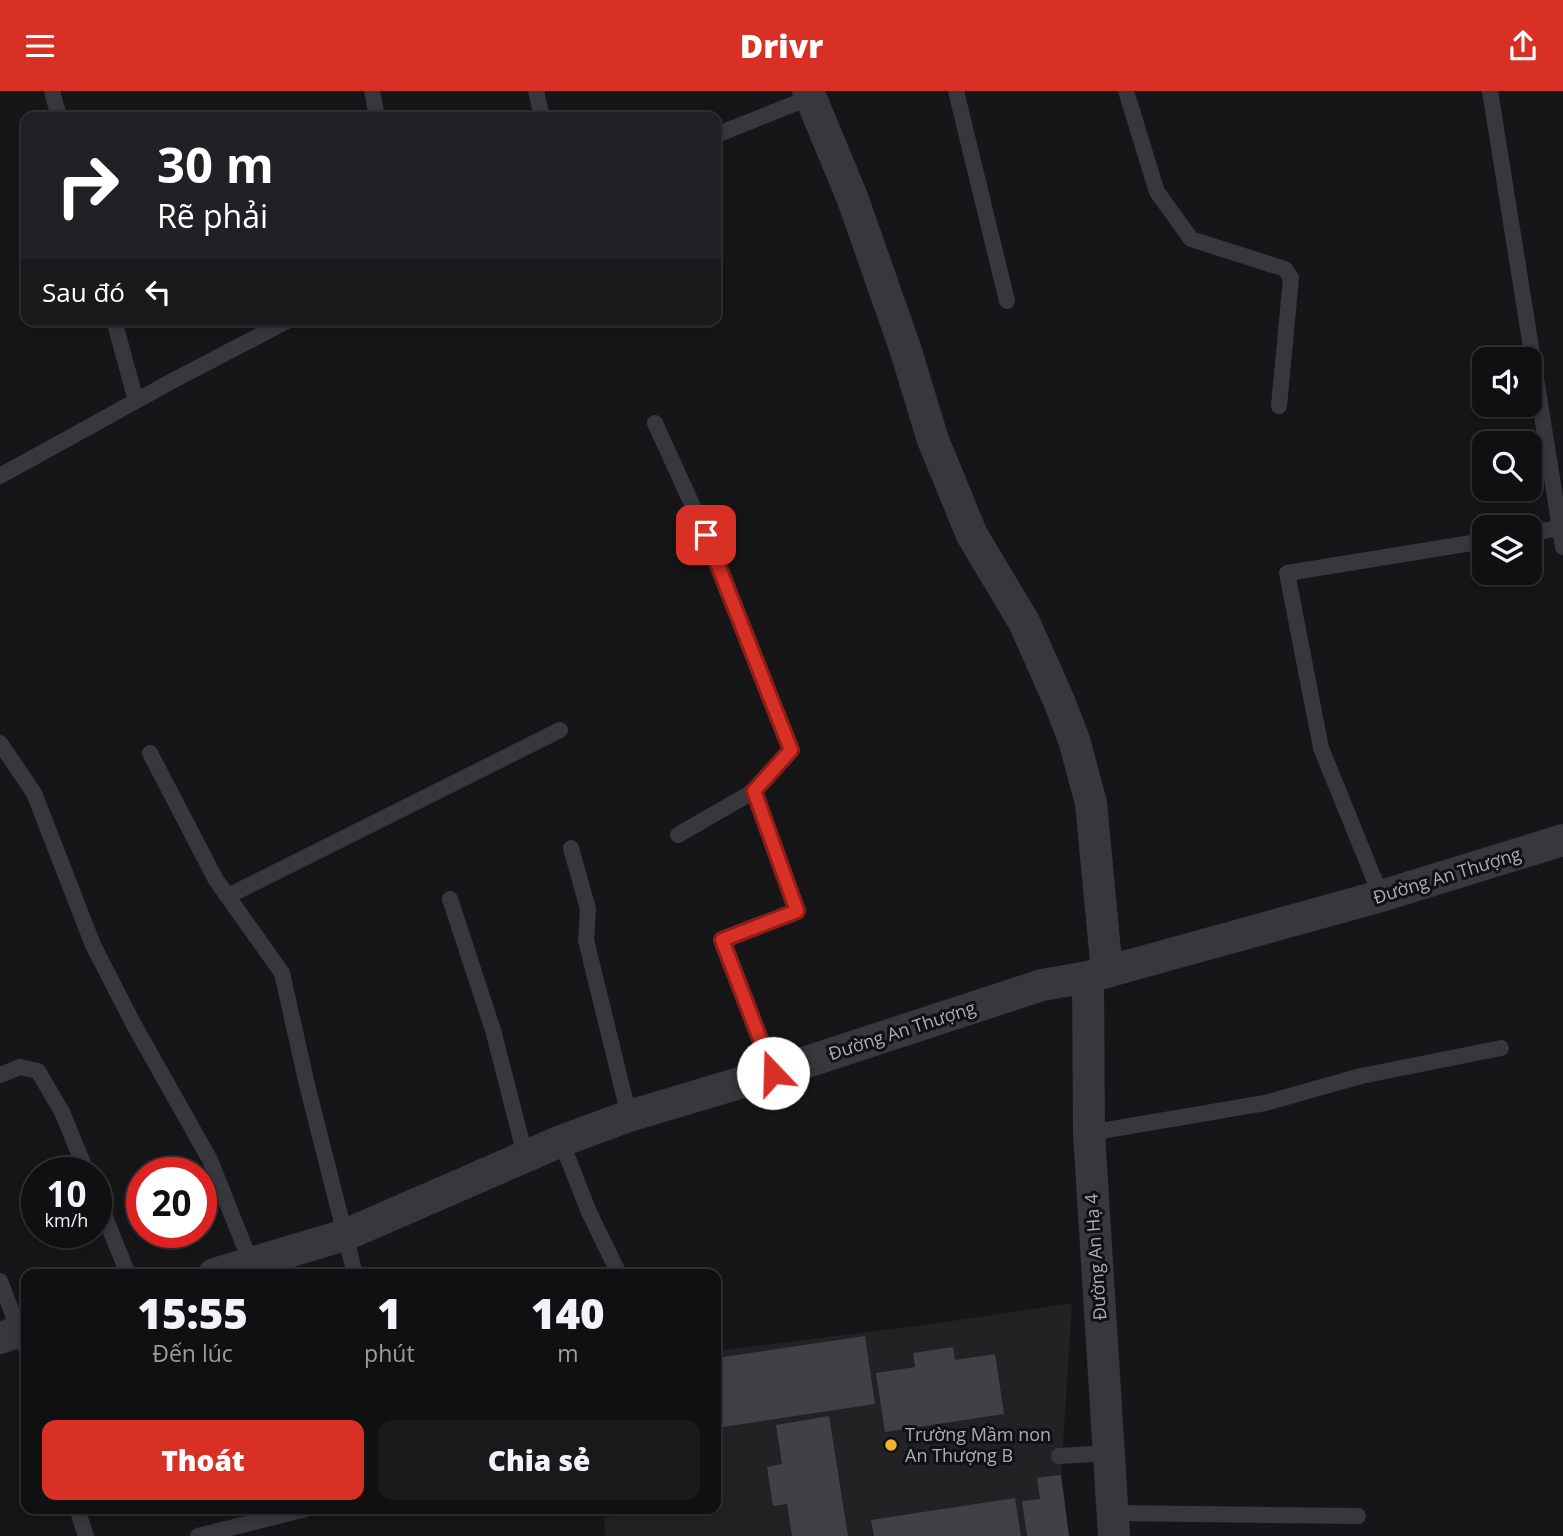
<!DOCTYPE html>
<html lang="vi">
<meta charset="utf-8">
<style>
:root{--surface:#101012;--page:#19191b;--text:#f1f3f6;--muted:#9c9d9f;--line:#303032;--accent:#d93025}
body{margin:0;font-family:"Open Sans",sans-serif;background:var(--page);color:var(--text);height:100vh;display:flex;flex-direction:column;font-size:26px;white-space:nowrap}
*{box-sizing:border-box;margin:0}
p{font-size:23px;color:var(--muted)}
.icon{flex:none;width:38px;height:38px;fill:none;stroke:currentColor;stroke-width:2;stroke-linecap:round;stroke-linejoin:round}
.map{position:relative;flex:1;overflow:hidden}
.side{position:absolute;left:21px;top:1178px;width:700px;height:245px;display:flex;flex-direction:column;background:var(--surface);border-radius:14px;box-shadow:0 4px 10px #0003,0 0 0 2px var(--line)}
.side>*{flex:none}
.hud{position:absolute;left:21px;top:21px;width:700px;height:214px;border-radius:14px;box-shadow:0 4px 10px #0003,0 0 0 2px var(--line);background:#202124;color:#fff;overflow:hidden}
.controls{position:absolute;left:1472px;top:256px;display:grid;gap:14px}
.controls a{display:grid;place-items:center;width:70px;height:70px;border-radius:14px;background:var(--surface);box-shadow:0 4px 10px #0003,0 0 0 2px var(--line);font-size:35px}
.speed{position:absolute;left:21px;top:1066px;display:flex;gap:14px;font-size:35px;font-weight:700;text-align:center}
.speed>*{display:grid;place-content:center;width:91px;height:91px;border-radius:50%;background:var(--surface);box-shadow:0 4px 10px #0003,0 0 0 2px var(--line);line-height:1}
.speed small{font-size:18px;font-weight:400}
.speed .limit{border:10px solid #d22;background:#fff;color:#111}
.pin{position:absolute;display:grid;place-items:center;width:60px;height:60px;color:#fff;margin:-30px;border-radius:14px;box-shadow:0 4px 10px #0006}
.me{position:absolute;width:77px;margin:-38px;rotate:339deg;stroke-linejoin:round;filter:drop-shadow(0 0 5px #0008)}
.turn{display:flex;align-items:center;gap:24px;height:147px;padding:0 21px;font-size:32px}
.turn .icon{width:91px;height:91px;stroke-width:2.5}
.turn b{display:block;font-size:49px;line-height:60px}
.then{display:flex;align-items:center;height:66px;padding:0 21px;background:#0003;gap:14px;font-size:26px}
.eta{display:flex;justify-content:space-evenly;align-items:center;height:119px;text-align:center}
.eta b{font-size:42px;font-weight:800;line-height:49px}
.cta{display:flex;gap:14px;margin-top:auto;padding:14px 21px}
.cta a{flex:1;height:80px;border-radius:14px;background:var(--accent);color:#fff;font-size:28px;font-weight:800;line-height:80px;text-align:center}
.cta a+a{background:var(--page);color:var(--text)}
header{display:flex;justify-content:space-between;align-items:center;height:91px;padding:0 21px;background:var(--accent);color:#fff;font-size:32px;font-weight:800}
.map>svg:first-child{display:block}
.built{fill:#222225}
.building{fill:#404145}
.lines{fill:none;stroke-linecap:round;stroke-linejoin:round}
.lane{stroke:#37383d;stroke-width:16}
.street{stroke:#37383d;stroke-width:32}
.route-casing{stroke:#8d1f18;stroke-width:18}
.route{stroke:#d93025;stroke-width:12}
.poi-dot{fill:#f2b134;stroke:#111113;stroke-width:2.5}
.labels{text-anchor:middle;stroke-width:6;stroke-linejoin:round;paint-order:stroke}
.street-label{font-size:18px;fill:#a8adb8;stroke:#111113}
.poi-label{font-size:18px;fill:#a8adb8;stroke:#111113;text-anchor:start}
</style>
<header><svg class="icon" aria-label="menu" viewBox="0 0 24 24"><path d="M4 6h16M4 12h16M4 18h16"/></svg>Drivr<svg class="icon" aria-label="share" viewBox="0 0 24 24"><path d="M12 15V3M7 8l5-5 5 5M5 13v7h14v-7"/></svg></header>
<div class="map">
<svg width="1563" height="1445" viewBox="0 0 1563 1445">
<rect width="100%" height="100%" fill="#161618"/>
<path class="built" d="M1072 1212 1061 1384 1069 1445H605L604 1426 662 1418H716V1410L723 1409 716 1324V1260L932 1233Z"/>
<path class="building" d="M865 1245 875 1313 723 1336 716 1286V1267Z
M953 1256 955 1269 995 1263 1004 1323 885 1341 876 1282 915 1276 913 1262Z
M829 1325 848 1445H792L787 1413 773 1415 767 1376 782 1373 776 1334Z
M1061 1384 1069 1445H1027L1022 1410 1040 1408 1037 1387Z
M1015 1407 1021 1445H874L871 1429Z"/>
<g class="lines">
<path class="lane" d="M52 0 59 26
M372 0 377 26
M536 0 542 26
M956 0 1007 210
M1126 0 1157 101 1191 148 1285 178 1291 187 1279 315
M1490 0 1563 456
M716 44 811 6
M114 229 136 310
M655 332 716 466 791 659 754 700 797 820 722 849 773 982
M0 385 174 289 289 229
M1530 442 1559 437
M0 652 34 702 93 854 134 934 210 1069 251 1172
M150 662 216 789 282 882 307 994 355 1183
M678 744 754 700
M571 757 588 818 586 849 629 1025
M228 805 560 639
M1381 805 1321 657 1287 482 1484 450
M450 808 493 939 525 1064
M0 984 20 976 38 980 62 1021 87 1082
M1089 1042 1265 1012 1361 985 1501 957
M561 1050 589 1121 619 1183
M96 1104 128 1183
M0 1190 26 1258
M1059 1365 1109 1362
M77 1418 86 1445
M1113 1422 1358 1425
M198 1445 306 1418"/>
<path class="street" d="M808 0 852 106 905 257 933 349 972 444 1024 531 1059 610 1074 649 1091 712 1107 881
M1088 886 1089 1042 1114 1445
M214 1183 345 1144 561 1050 629 1025 773 982 1042 894 1088 886 1381 805 1563 749
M0 1247 26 1238"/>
</g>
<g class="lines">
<defs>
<path id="route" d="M706 444 791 659 754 700 797 820 722 849 773 982"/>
</defs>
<use href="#route" class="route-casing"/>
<use href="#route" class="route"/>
</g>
<circle class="poi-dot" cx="891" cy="1354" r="7"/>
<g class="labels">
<g class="street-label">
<text transform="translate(1447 785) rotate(-17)" y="6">Đường An Thượng</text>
<text transform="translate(902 940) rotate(-18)" y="6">Đường An Thượng</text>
<text transform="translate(1096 1166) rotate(-94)" y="6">Đường An Hạ 4</text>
</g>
<g class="poi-label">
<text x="905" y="1350">Trường Mầm non<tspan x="905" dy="21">An Thượng B</tspan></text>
</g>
</g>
</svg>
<div class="controls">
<a><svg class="icon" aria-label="sound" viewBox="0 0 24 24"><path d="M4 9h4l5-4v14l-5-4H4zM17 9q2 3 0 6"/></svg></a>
<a><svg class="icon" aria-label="search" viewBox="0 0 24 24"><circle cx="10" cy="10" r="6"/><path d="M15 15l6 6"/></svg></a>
<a><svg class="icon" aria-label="layers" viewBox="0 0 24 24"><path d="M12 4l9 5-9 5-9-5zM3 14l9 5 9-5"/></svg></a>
</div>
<div class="speed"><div>10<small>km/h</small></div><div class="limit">20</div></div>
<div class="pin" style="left:706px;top:444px;background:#d93025"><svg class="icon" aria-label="arrive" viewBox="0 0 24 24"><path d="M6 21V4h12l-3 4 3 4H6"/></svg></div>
<svg class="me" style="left:773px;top:982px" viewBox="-20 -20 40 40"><circle r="19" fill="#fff"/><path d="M0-13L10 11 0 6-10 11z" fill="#d93025"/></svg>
<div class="hud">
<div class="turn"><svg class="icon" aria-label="right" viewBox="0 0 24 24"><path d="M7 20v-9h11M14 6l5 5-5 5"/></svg><div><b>30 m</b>Rẽ phải</div></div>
<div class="then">Sau đó<svg class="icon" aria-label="left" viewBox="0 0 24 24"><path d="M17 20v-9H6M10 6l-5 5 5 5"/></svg></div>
</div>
<section class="side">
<div class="eta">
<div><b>15:55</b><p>Đến lúc</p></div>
<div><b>1</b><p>phút</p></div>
<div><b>140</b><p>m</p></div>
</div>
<div class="cta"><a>Thoát</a><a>Chia sẻ</a></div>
</section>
</div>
